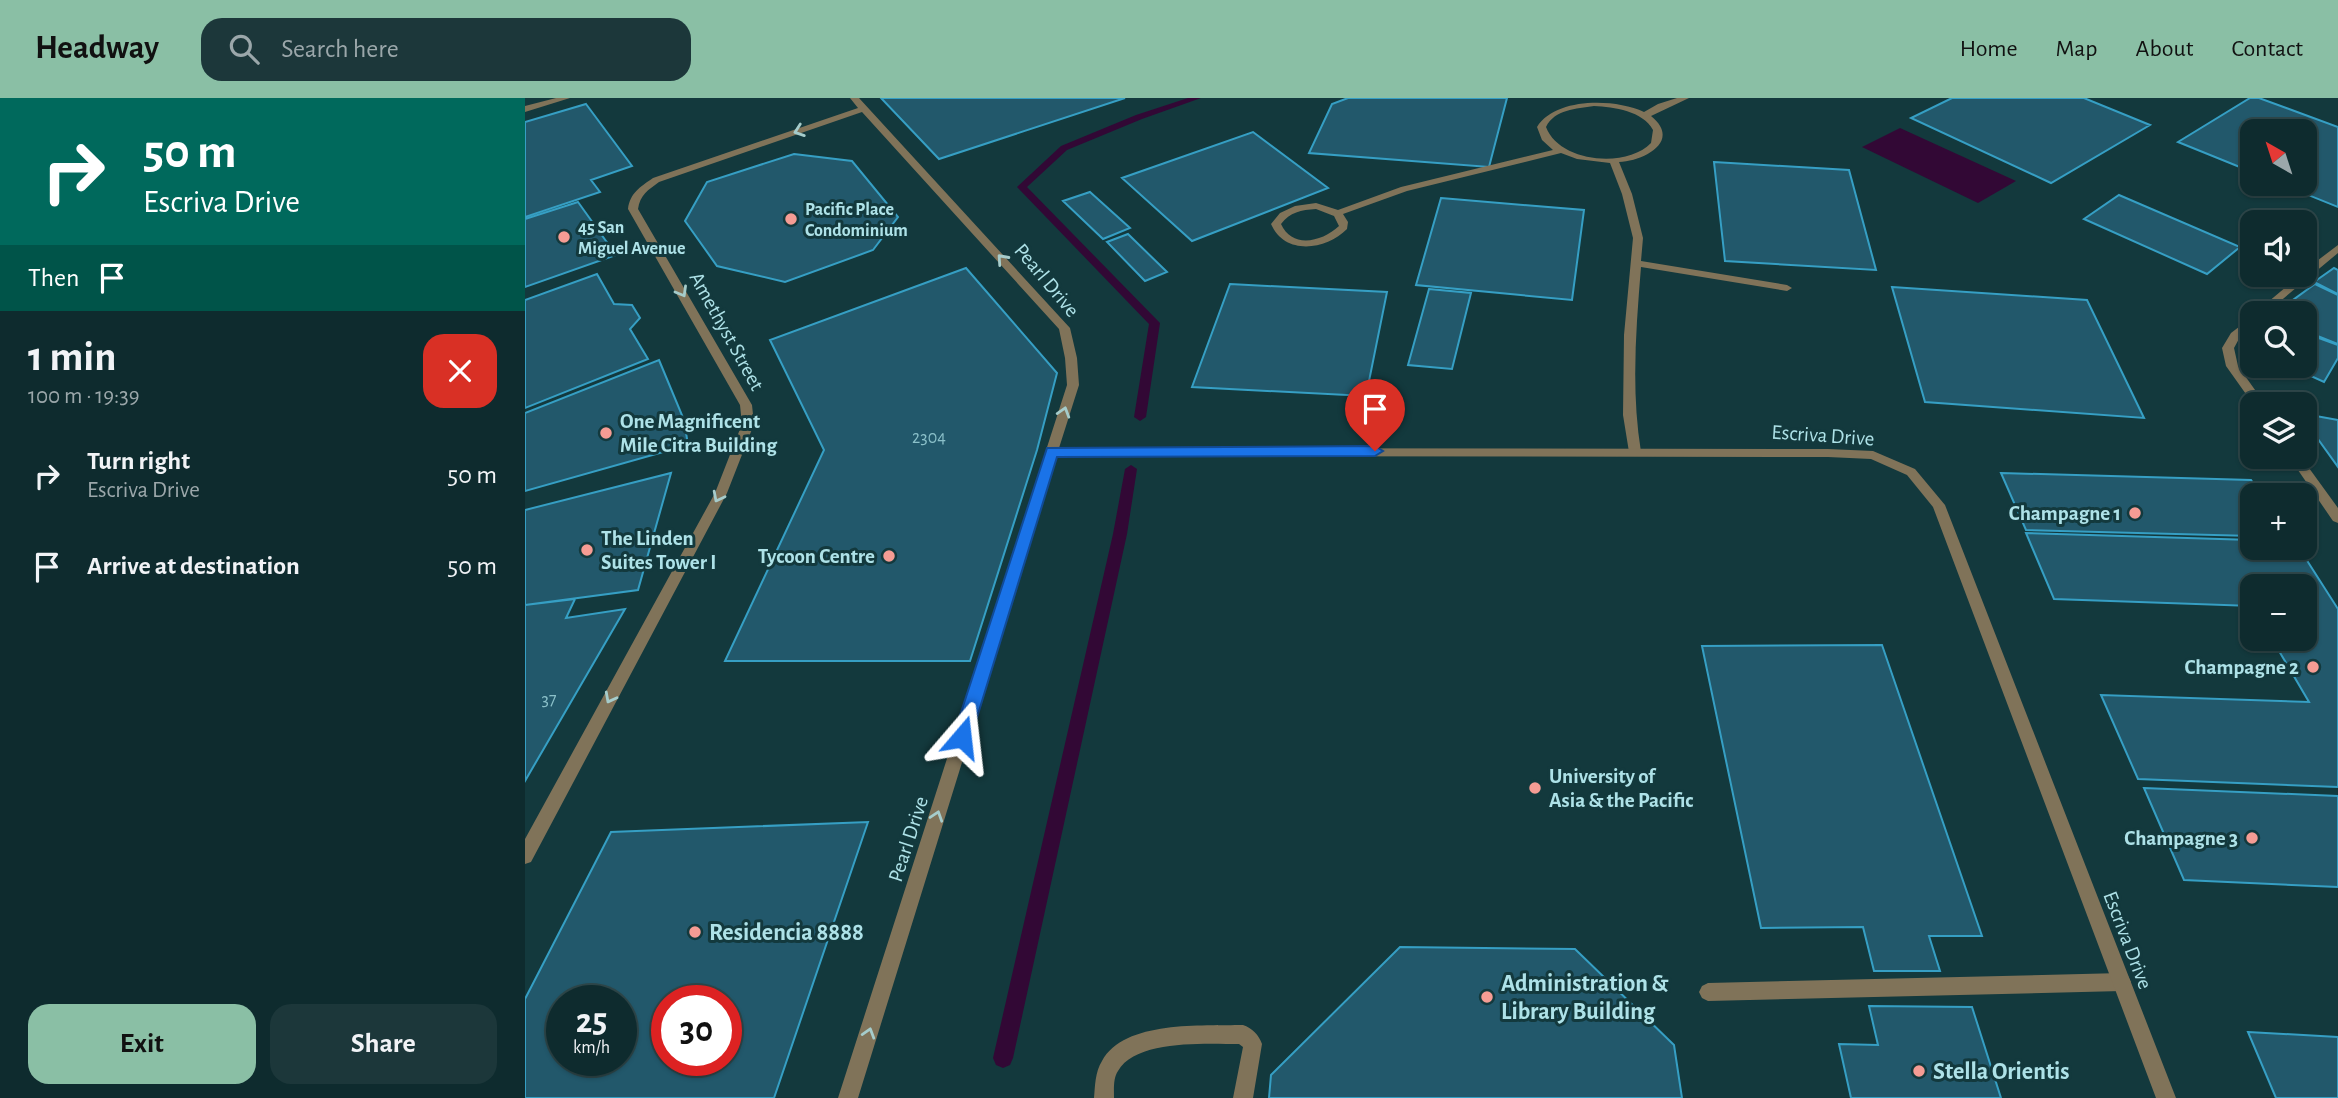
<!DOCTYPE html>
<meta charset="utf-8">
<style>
:root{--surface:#0e2b2e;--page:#1c373a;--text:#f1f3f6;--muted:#9ba7aa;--line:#2e474a;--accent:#8abfa5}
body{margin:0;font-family:"Alegreya Sans",sans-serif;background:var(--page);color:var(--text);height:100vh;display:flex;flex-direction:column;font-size:26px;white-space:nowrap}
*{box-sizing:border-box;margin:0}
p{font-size:23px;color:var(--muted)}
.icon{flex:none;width:38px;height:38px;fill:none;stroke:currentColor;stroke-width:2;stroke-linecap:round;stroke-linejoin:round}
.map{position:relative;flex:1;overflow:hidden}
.side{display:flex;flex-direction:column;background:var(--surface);width:525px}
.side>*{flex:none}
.guide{background:#00695c;color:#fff;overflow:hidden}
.needle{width:46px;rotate:321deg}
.fabs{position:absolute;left:1715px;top:21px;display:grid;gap:14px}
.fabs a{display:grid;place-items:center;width:77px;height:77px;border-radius:14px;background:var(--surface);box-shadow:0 2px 5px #0004,0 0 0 2px var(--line);font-size:35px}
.speed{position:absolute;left:21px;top:887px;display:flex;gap:14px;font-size:35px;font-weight:700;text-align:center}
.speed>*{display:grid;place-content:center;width:91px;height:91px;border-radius:50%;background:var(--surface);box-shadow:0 2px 5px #0004,0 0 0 2px var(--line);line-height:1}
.speed small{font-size:18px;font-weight:400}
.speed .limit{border:10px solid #d22;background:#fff;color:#111}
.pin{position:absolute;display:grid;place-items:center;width:60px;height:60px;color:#fff;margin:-72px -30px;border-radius:50% 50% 50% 0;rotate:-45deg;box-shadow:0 0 7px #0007}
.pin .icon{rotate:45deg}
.me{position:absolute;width:77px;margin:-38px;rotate:17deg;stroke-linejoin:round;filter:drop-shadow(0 0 5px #0008)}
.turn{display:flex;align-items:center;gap:24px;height:147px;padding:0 28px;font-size:32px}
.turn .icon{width:91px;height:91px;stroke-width:2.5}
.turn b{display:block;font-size:49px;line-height:60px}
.then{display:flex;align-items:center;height:66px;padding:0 28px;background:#0003;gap:14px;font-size:26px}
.round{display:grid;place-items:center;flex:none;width:74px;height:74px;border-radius:21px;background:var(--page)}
.head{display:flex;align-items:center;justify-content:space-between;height:119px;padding:0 28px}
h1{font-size:42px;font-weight:600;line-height:52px}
.button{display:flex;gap:14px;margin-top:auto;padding:14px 28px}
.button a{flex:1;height:80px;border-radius:21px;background:var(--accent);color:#111;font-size:28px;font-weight:600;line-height:80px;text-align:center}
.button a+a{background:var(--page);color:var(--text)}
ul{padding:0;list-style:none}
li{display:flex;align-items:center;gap:21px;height:91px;padding:0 28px}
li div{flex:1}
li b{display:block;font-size:26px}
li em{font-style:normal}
header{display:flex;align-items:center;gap:42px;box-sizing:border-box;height:98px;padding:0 35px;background:var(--accent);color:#111}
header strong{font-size:33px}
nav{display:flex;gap:38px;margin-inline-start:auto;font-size:24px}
.search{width:490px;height:63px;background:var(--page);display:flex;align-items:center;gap:18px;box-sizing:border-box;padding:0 24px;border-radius:21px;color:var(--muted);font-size:26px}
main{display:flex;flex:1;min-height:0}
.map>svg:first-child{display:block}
.water{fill:#320835}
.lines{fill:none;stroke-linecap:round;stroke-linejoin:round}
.stream{fill:#320835;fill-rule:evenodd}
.building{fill:#22586b;stroke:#369fc4;stroke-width:2;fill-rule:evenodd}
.service{fill:#807359;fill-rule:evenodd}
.minor{fill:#807359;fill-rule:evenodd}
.oneway{stroke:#a5cccb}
.route{fill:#1a73e8;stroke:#114b97;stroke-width:2}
.poi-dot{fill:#f59c94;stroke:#13393d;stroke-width:2.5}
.labels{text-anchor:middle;stroke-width:6;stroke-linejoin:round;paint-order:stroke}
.far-poi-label{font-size:18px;font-weight:bold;fill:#aee2e8;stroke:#13393d;text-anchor:start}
.number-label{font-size:18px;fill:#8bc0c9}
.street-label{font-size:21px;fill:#aee2e8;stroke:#13393d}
.poi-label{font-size:21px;font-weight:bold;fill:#aee2e8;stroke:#13393d;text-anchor:end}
.near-poi-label{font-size:24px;font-weight:bold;fill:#aee2e8;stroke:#13393d;text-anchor:start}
</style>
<header>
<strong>Headway</strong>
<div class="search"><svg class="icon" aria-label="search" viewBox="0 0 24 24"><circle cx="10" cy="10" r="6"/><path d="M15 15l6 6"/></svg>Search here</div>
<nav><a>Home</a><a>Map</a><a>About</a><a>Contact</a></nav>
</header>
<main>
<section class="side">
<div class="guide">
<div class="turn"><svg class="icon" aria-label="right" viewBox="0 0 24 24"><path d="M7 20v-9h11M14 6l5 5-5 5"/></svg><div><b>50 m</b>Escriva Drive</div></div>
<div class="then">Then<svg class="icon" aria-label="arrive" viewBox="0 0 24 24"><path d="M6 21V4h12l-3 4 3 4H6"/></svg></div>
</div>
<div class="head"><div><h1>1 min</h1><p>100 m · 19:39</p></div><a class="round" style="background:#d93025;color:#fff"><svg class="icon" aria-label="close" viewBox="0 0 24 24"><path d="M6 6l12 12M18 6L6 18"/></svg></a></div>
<ul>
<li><svg class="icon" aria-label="right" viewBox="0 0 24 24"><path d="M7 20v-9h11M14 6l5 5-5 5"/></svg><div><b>Turn right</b><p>Escriva Drive</p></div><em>50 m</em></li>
<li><svg class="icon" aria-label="arrive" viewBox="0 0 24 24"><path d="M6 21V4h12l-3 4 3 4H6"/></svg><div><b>Arrive at destination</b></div><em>50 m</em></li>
</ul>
<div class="button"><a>Exit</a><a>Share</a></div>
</section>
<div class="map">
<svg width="1813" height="1000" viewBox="0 0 1813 1000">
<rect width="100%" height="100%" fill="#13393d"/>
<path class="water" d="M1375 30 1491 83 1453 105 1337 49Z"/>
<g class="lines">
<path class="stream" d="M663 0H676L617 21 542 52 502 89 635 225 621 319 615 323 609 319 624 226 492 89 536 48 611 17Z
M606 367 612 371 602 436 488 960 485 967 478 970 471 967 468 960 588 436 600 371Z"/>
</g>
<path class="building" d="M356 0H600L414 61Z
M823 0H982L964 69 784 55 807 6Z
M1427 0H1559L1625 27 1526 85 1386 20Z
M1725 0H1734L1813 29V109L1756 86H1780V33H1727V74L1653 44Z
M61 6 107 68 66 82 75 94 0 119V24Z
M728 34 803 90 667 143 597 80Z
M269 56 327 63 373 119 348 152 260 184 192 168 160 123 182 84Z
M1189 64 1324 72 1351 172 1200 163Z
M565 94 605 130 578 141 538 103Z
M1594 97 1715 149 1682 176 1559 121Z
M916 100 1059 112 1047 202 891 187Z
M53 104 91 157 0 189V121Z
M603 136 642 174 620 183 582 144Z
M441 170 532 275 512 352 445 563H200L299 352 245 242Z
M1809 170 1813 172V196L1789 184Z
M72 176 89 206 107 207 115 220 105 231 123 261 0 310V202Z
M705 186 862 194 841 298 667 289Z
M1790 186 1813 197V246L1780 233V215H1750Z
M1367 189 1562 202 1619 320 1400 304Z
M904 191 946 195 927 271 883 267Z
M1780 235 1813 247V260L1799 284 1764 268H1780Z
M134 262 159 322 163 347 0 393V315Z
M1780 316 1813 322V369L1780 323Z
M146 375 113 492 0 507V412Z
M1476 375 1726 382 1736 397H1727V438L1501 432Z
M1501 435 1727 442V450H1774L1813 511V689L1613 681 1576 597 1784 604 1747 541H1780V488H1727V508L1529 501Z
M50 501 41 520 100 511 0 683V507Z
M1357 547 1457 838H1404L1415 873H1349L1338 829 1236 830 1177 548Z
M1619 690 1813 698V789L1659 782Z
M343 724 249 1000H0V901L86 734ZM37 903H96V962H37ZM142 903H201V962H142Z
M875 849 1050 851 1149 947 1157 1000H744L746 977Z
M1344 908 1447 909 1476 1000H1326L1314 946 1353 947Z
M1723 934 1813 939V1000H1751Z"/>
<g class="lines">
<path class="service" d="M1152 0H1164L1126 18C1157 43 1119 63 1094 64L1107 96 1118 140 1116 163 1262 187 1267 190 1262 193 1116 169C1111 231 1106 292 1116 354L1114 357 1110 358 1104 354 1098 317 1099 237 1108 140 1097 96 1085 65 1052 61 1036 55 882 93 818 116 823 124 822 131C801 152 760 158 746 126L755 115 770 108 791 105 813 112 876 89 1028 52 1017 42 1012 29C1030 0 1088 0 1119 14L1133 6ZM1069 8C1089 9 1118 13 1128 32L1126 45C1101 71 1034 64 1021 29 1030 11 1051 11 1069 8ZM791 111 809 118 814 128C797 144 767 151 756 126 765 114 776 112 791 111Z
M1597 875 1603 878 1606 884 1603 890 1597 893 1183 903 1177 900 1174 894 1177 888 1183 885Z
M718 927C727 930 734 937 737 946L728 1000H708L718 949 714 946C682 946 611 941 593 973 588 980 589 992 589 1000H569C570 988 570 974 577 963 599 922 678 928 718 927Z"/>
<path class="minor" d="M31 0H45L0 14V8Z
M325 0H334L545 230 552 260 554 287 534 350 1303 351 1348 353 1390 371 1420 407 1651 1000H1631L1408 409 1382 377 1346 361 1303 359 532 358 333 1000H313L542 287 540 260 534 231 337 14 134 84C123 92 115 97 113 111L227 307 229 326 202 395 6 764 0 766V741L190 395 217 326 215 307 103 111C105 95 115 89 128 80L333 10Z
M1813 147V155L1741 215H1730L1775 177H1780V172Z
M1727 219V228L1715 239 1709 250 1713 268 1740 306H1728L1701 268 1697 250 1706 235Z
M1764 359H1776L1813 410V425L1808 423Z"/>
</g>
<defs><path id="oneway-chevron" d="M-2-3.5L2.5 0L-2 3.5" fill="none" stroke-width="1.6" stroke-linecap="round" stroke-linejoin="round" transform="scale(1.75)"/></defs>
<g class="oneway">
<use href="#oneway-chevron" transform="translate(274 33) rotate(161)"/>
<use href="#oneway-chevron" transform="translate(477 161) rotate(-132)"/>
<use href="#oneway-chevron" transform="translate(157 194) rotate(60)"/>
<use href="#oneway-chevron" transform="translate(539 314) rotate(-73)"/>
<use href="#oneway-chevron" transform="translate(193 399) rotate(117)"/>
<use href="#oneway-chevron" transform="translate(85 600) rotate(118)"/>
<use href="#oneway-chevron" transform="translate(412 718) rotate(-72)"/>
<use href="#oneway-chevron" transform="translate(344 935) rotate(-73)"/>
</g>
<path class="route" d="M850 348 858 353 850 358 532 359 446 639 444 645 437 647 431 645 428 639 522 350Z"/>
<g class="poi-dot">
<circle cx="266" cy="121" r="7"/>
<circle cx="39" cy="139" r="7"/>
<circle cx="81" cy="335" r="7"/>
<circle cx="1610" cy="415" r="7"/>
<circle cx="62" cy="452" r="7"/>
<circle cx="364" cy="458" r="7"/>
<circle cx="1788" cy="569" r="7"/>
<circle cx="1010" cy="690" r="7"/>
<circle cx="1727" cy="740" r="7"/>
<circle cx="170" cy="834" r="7"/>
<circle cx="962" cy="899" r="7"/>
<circle cx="1394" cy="973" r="7"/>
</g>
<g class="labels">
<g class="far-poi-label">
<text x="280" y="117">Pacific Place<tspan x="280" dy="21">Condominium</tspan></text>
<text x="53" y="135">45 San<tspan x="53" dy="21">Miguel Avenue</tspan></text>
</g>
<g class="number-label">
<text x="404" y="345">2304</text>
<text x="24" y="607">37</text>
</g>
<g class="street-label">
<text transform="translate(522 182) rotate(50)" y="7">Pearl Drive</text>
<text transform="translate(202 233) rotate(61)" y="7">Amethyst Street</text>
<text transform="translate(1298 337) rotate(4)" y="7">Escriva Drive</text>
<text transform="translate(383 741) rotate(-72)" y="7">Pearl Drive</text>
<text transform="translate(1603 842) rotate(69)" y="7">Escriva Drive</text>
</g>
<g class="poi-label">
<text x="95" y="330" text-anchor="start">One Magnificent<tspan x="95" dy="24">Mile Citra Building</tspan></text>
<text x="1596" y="422">Champagne 1</text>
<text x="76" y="447" text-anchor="start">The Linden<tspan x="76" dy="24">Suites Tower I</tspan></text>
<text x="350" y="465">Tycoon Centre</text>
<text x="1774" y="576">Champagne 2</text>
<text x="1024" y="685" text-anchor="start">University of<tspan x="1024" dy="24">Asia &amp; the Pacific</tspan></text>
<text x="1713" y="747">Champagne 3</text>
</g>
<g class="near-poi-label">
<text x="184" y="842">Residencia 8888</text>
<text x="976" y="893">Administration &amp;<tspan x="976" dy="28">Library Building</tspan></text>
<text x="1408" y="981">Stella Orientis</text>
</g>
</g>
</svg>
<div class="fabs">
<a><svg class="needle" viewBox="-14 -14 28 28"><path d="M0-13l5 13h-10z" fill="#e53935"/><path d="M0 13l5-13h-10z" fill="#9ba7aa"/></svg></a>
<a><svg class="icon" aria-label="sound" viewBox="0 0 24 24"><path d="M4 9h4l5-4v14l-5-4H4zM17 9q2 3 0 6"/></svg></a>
<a><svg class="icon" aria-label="search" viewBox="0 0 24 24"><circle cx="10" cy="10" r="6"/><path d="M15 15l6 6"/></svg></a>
<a><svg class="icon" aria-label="layers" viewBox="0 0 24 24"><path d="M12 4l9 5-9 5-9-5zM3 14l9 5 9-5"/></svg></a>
<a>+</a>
<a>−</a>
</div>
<div class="speed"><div>25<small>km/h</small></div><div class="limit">30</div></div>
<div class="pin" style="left:850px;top:353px;background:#d93025"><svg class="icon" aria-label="arrive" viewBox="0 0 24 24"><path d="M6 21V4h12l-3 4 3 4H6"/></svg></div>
<svg class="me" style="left:437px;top:639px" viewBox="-20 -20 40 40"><path d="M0-17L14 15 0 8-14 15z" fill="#1a73e8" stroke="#fff" stroke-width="4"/></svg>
</div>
</main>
